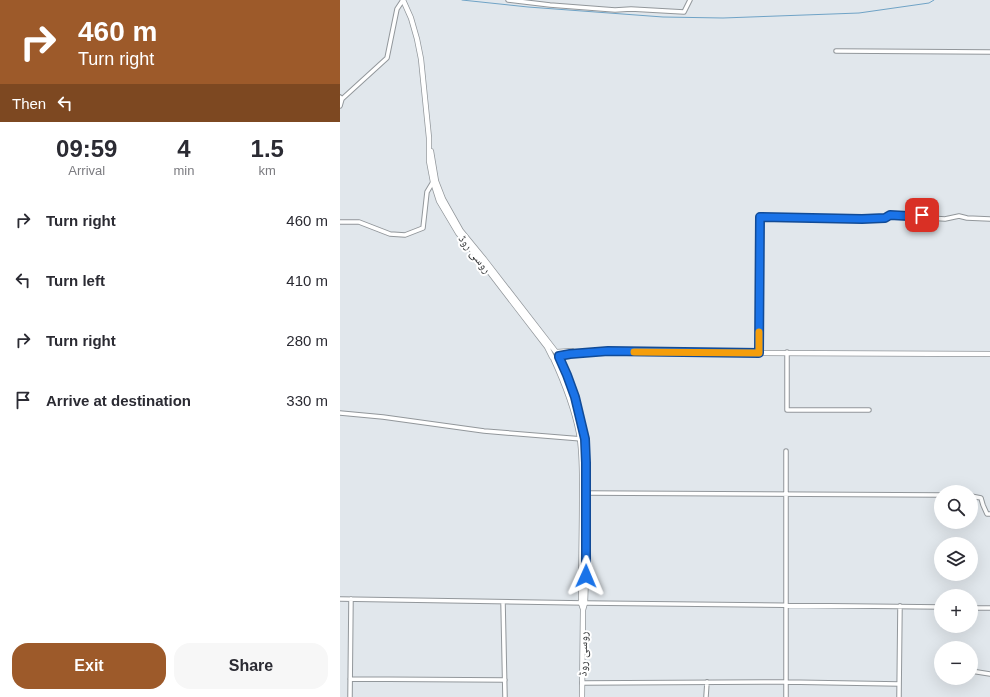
<!DOCTYPE html>
<meta charset="utf-8">
<style>
:root{--surface:#fff;--page:#f7f7f7;--text:#2b2b33;--muted:#7c7c81;--accent:#9d5a2a}
body{margin:0;font-family:Arial,"Noto Naskh Arabic",sans-serif;background:var(--page);color:var(--text);height:100vh;display:flex;flex-direction:column;font-size:15px;white-space:nowrap}
*{box-sizing:border-box;margin:0}
p{font-size:13px;color:var(--muted)}
.icon{flex:none;width:22px;height:22px;fill:none;stroke:currentColor;stroke-width:2;stroke-linecap:round;stroke-linejoin:round}
.map{position:relative;flex:1;overflow:hidden}
.details{display:flex;flex-direction:column;background:var(--surface);width:340px}
.details>*{flex:none}
.hud{background:#9d5a2a;color:#fff;overflow:hidden}
.controls{position:absolute;left:594px;top:485px;display:grid;gap:8px}
.controls a{display:grid;place-items:center;width:44px;height:44px;border-radius:50%;background:var(--surface);box-shadow:0 4px 16px #0002;font-size:20px}
.pin{position:absolute;display:grid;place-items:center;width:34px;height:34px;color:#fff;margin:-17px;border-radius:8px;box-shadow:0 2px 6px #0006}
.me{position:absolute;width:44px;margin:-22px;rotate:1deg;stroke-linejoin:round;filter:drop-shadow(0 0 3px #0008)}
.turn{display:flex;align-items:center;gap:14px;height:84px;padding:0 12px;font-size:18px}
.turn .icon{width:52px;height:52px;stroke-width:2.5}
.turn b{display:block;font-size:28px;line-height:34px}
.then{display:flex;align-items:center;height:38px;padding:0 12px;background:#0003;gap:8px;font-size:15px}
.eta{display:flex;justify-content:space-evenly;align-items:center;height:68px;text-align:center}
.eta b{font-size:24px;font-weight:700;line-height:28px}
.cta{display:flex;gap:8px;margin-top:auto;padding:8px 12px}
.cta a{flex:1;height:46px;border-radius:16px;background:var(--accent);color:#fff;font-size:16px;font-weight:700;line-height:46px;text-align:center}
.cta a+a{background:var(--page);color:var(--text)}
ul{padding:0;list-style:none}
li{display:flex;align-items:center;gap:12px;height:60px;padding:0 12px}
li div{flex:1}
li b{display:block;font-size:15px}
li em{font-style:normal}
main{display:flex;flex:1;min-height:0}
.map>svg:first-child{display:block}
.lines{fill:none;stroke-linecap:round;stroke-linejoin:round}
.stream{stroke:#6fa3c6;stroke-width:1}
.minor-casing{stroke:#92979b;stroke-width:5.5}
.major-casing{stroke:#92979b;stroke-width:6}
.minor{stroke:#fff;stroke-width:3.5}
.major{stroke:#fff;stroke-width:4.5}
.route-casing{stroke:#114b97;stroke-width:10}
.route{stroke:#1a73e8;stroke-width:7}
.slow{stroke:#f59e0b;stroke-width:7}
.labels{text-anchor:middle;stroke-width:4;stroke-linejoin:round;paint-order:stroke}
.street-label{font-size:12px;fill:#343638;stroke:#fff}
</style>
<main>
<section class="details">
<div class="hud">
<div class="turn"><svg class="icon" aria-label="right" viewBox="0 0 24 24"><path d="M7 20v-9h11M14 6l5 5-5 5"/></svg><div><b>460 m</b>Turn right</div></div>
<div class="then">Then<svg class="icon" aria-label="left" viewBox="0 0 24 24"><path d="M17 20v-9H6M10 6l-5 5 5 5"/></svg></div>
</div>
<div class="eta">
<div><b>09:59</b><p>Arrival</p></div>
<div><b>4</b><p>min</p></div>
<div><b>1.5</b><p>km</p></div>
</div>
<ul>
<li><svg class="icon" aria-label="right" viewBox="0 0 24 24"><path d="M7 20v-9h11M14 6l5 5-5 5"/></svg><div><b>Turn right</b></div><em>460 m</em></li>
<li><svg class="icon" aria-label="left" viewBox="0 0 24 24"><path d="M17 20v-9H6M10 6l-5 5 5 5"/></svg><div><b>Turn left</b></div><em>410 m</em></li>
<li><svg class="icon" aria-label="right" viewBox="0 0 24 24"><path d="M7 20v-9h11M14 6l5 5-5 5"/></svg><div><b>Turn right</b></div><em>280 m</em></li>
<li><svg class="icon" aria-label="arrive" viewBox="0 0 24 24"><path d="M6 21V4h12l-3 4 3 4H6"/></svg><div><b>Arrive at destination</b></div><em>330 m</em></li>
</ul>
<div class="cta"><a>Exit</a><a>Share</a></div>
</section>
<div class="map">
<svg width="650" height="697" viewBox="0 0 650 697">
<rect width="100%" height="100%" fill="#e1e7ec"/>
<g class="lines">
<path class="stream" d="M122 0 188 7 323 17 383 18 519 13 589 3 594 0"/>
<defs>
<path id="minor" d="M168 0 210 5 275 10 291 9 344 12 350 0
M496 51 650 52
M0 97 2 99 47 58 57 9 63 0
M0 106 2 99
M0 222H19L50 234 65 235 83 228 87 192 93 182
M447 352V410H529
M419 353 420 217 522 219 545 218 550 215 568 216 582 215 589 218 605 219 619 216 627 218 650 219
M0 413 43 417 144 431 242 439
M246 493 601 495
M631 496 641 498 643 505 647 514H650
M0 599 245 603 601 607
M163 602 165 697
M631 608H650
M631 671 650 674
M10 679 165 680
M242 683 446 682 559 684
M10 697 11 599
M366 697 367 682
M446 697V451
M559 697 560 606"/>
<path id="major" d="M63 0 71 18 77 39 81 59 89 138V161L93 182 99 201 118 233 141 261 207 347 212 357
M91 151 96 181 103 199 121 231 144 259 216 352
M217 352 232 351
M219 356 230 354 268 351 397 353 650 354
M219 357C233 387 243 419 246 452L247 549 245 603 243 610 242 697
M213 358C224 382 234 407 239 433 243 455 242 478 242 500 242 534 241 569 241 603L243 609"/>
</defs>
<use href="#minor" class="minor-casing"/>
<use href="#major" class="major-casing"/>
<use href="#minor" class="minor"/>
<use href="#major" class="major"/>
</g>
<g class="lines">
<defs>
<path id="route" d="M246 576V463L245 439 235 397 227 375 219 357V356L230 354 268 351 419 353 420 217 522 219 545 218 550 215 568 216 582 215"/>
</defs>
<use href="#route" class="route-casing"/>
<use href="#route" class="route"/>
<path class="slow" d="M294 352 419 353V332"/>
</g>
<g class="labels">
<g class="street-label">
<text transform="translate(135 254) rotate(52)" y="4">روسی روڈ</text>
<text transform="translate(243 654) rotate(-89)" y="4">روسی روڈ</text>
</g>
</g>
</svg>
<div class="controls">
<a><svg class="icon" aria-label="search" viewBox="0 0 24 24"><circle cx="10" cy="10" r="6"/><path d="M15 15l6 6"/></svg></a>
<a><svg class="icon" aria-label="layers" viewBox="0 0 24 24"><path d="M12 4l9 5-9 5-9-5zM3 14l9 5 9-5"/></svg></a>
<a>+</a>
<a>−</a>
</div>
<div class="pin" style="left:582px;top:215px;background:#d93025"><svg class="icon" aria-label="arrive" viewBox="0 0 24 24"><path d="M6 21V4h12l-3 4 3 4H6"/></svg></div>
<svg class="me" style="left:246px;top:576px" viewBox="-20 -20 40 40"><path d="M0-17L14 15 0 8-14 15z" fill="#1a73e8" stroke="#fff" stroke-width="4"/></svg>
</div>
</main>
